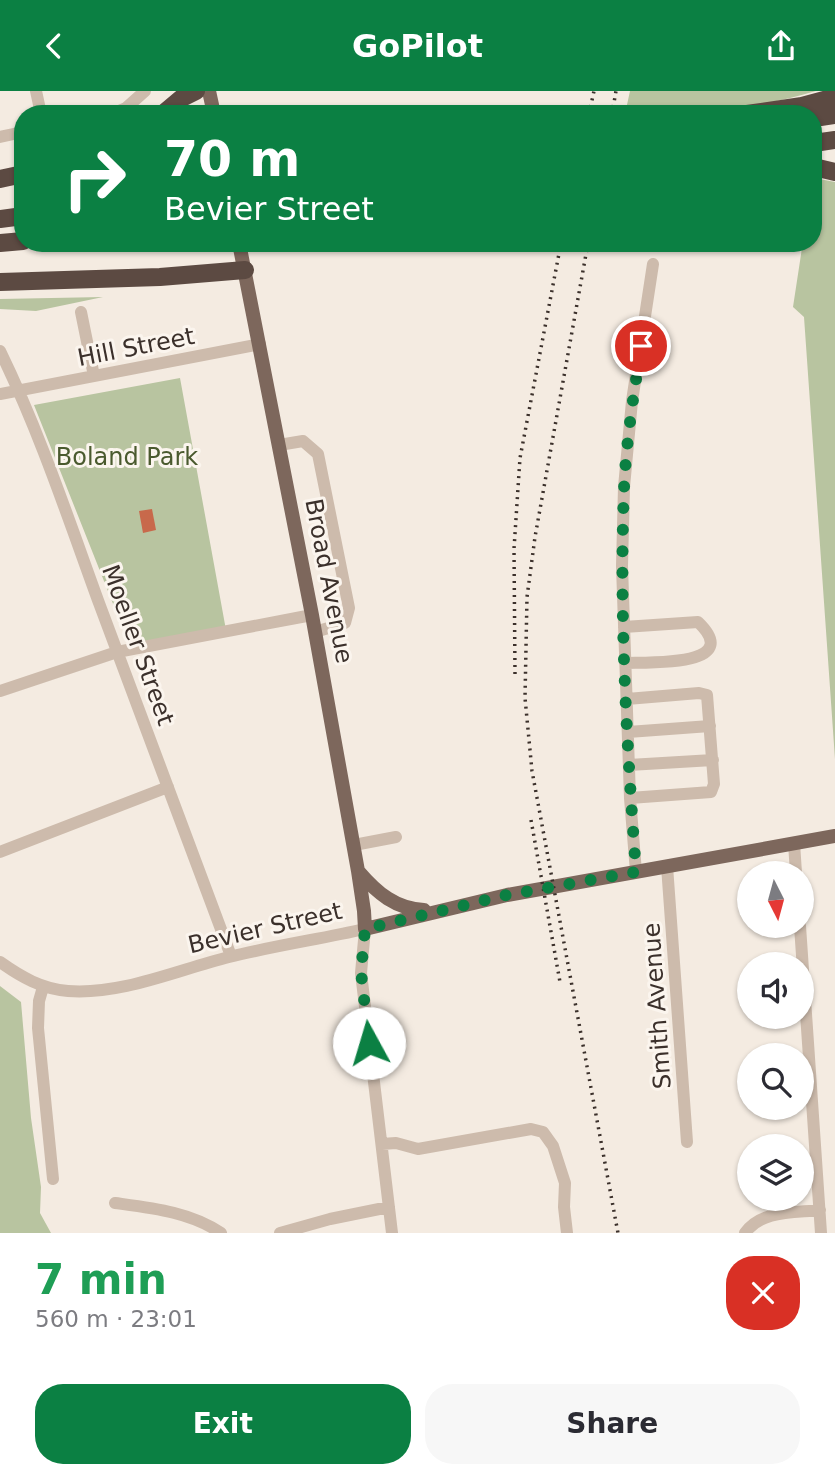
<!DOCTYPE html>
<meta charset="utf-8">
<style>
:root{--surface:#fff;--page:#f7f7f7;--text:#2b2b33;--muted:#7c7c81;--accent:#0b8043}
body{margin:0;font-family:"DejaVu Sans",sans-serif;background:var(--page);color:var(--text);height:100vh;display:flex;flex-direction:column;font-size:26px;white-space:nowrap}
*{box-sizing:border-box;margin:0}
p{font-size:23px;color:var(--muted)}
.icon{flex:none;width:38px;height:38px;fill:none;stroke:currentColor;stroke-width:2;stroke-linecap:round;stroke-linejoin:round}
.map{position:relative;height:1142px;overflow:hidden}
.panel{display:flex;flex-direction:column;background:var(--surface);flex:1}
.panel>*{flex:none}
.hud{position:absolute;left:14px;top:14px;width:808px;height:147px;border-radius:28px;box-shadow:0 2px 5px #0004;background:#0b8043;color:#fff;overflow:hidden}
.needle{width:46px;rotate:174deg}
.buttons{position:absolute;left:737px;top:770px;display:grid;gap:14px}
.buttons a{display:grid;place-items:center;width:77px;height:77px;border-radius:50%;background:var(--surface);box-shadow:0 2px 5px #0004;font-size:35px}
.pin{position:absolute;display:grid;place-items:center;width:60px;height:60px;color:#fff;margin:-30px;border:4px solid #fff;border-radius:50%;box-shadow:0 2px 7px #0007}
.me{position:absolute;width:77px;margin:-38px;rotate:354deg;stroke-linejoin:round;filter:drop-shadow(0 0 5px #0008)}
.turn{display:flex;align-items:center;gap:24px;height:147px;padding:0 35px;font-size:32px}
.turn .icon{width:91px;height:91px;stroke-width:2.5}
.turn b{display:block;font-size:49px;line-height:60px}
.round{display:grid;place-items:center;flex:none;width:74px;height:74px;border-radius:28px;background:var(--page)}
.summary{display:flex;align-items:center;justify-content:space-between;height:119px;padding:0 35px}
h1{font-size:42px;font-weight:800;line-height:52px;color:#1e9e55}
.action{display:flex;gap:14px;margin-top:auto;padding:14px 35px}
.action a{flex:1;height:80px;border-radius:28px;background:var(--accent);color:#fff;font-size:28px;font-weight:800;line-height:80px;text-align:center}
.action a+a{background:var(--page);color:var(--text)}
header{display:flex;justify-content:space-between;align-items:center;height:91px;padding:0 35px;background:var(--accent);color:#fff;font-size:32px;font-weight:800}
.map>svg:first-child{display:block}
.green{fill:#b8c4a0}
.building{fill:#c8694b}
.lines{fill:none;stroke-linecap:round;stroke-linejoin:round}
.minor{stroke:#cdbbac;stroke-width:12}
.major{stroke:#7d675c;stroke-width:14}
.highway{stroke:#5c4a42;stroke-width:18}
.rail{stroke:#3b302b;stroke-width:3.5;stroke-dasharray:2 5;stroke-linecap:butt}
.route{stroke:#0b8043;stroke-width:12;stroke-dasharray:0 21.6}
.labels{text-anchor:middle;stroke-width:6;stroke-linejoin:round;paint-order:stroke}
.street-label{font-size:24px;fill:#3b302b;stroke:#fbf5ee}
.park-label{font-size:24px;fill:#4a5a2e;stroke:#fbf5ee}
</style>
<header><svg class="icon" aria-label="back" viewBox="0 0 24 24"><path d="M15 5l-7 7 7 7"/></svg>GoPilot<svg class="icon" aria-label="share" viewBox="0 0 24 24"><path d="M12 15V3M7 8l5-5 5 5M5 13v7h14v-7"/></svg></header>
<div class="map">
<svg width="835" height="1142" viewBox="0 0 835 1142">
<rect width="100%" height="100%" fill="#f4ebe1"/>
<path class="green" d="M630 0H816C754 19 690 23 625 23Z
M814 87 835 91V668L804 226 793 216 802 157 777 152H814Z
M103 206 36 220 0 218V208Z
M180 287 226 539 131 558 34 314Z
M0 895 21 911 31 1027 41 1096 40 1122 51 1142H0Z"/>
<path class="building" d="M152 418 156 439 143 442 139 420Z"/>
<g class="lines">
<path class="minor" d="M36 0 41 23
M112 23 126 17 145 0
M0 46 23 41
M81 221 94 285
M0 260C40 342 68 427 99 512 143 630 187 748 231 865
M0 303 260 253
M279 354 303 350 318 363 349 517 345 532 315 541
M624 536 698 531C745 576 648 571 625 572
M0 600 117 561 312 524
M627 608 699 602 707 604 714 693 711 701 630 707
M628 641 710 635
M629 674 713 669
M794 752 796 782
M354 754 396 746
M0 761 168 696
M667 775 687 1051
M636 781 630 707 622 475 624 396 632 310 653 173
M800 835 821 1142
M0 871C21 886 42 898 68 900 122 904 177 879 229 866 273 855 320 848 365 838L361 882 392 1142
M43 896 39 910 38 937 53 1088
M382 1053 396 1052 418 1058 531 1038 543 1041 553 1055 565 1092 564 1116 567 1142
M115 1112C152 1117 190 1121 221 1142
M280 1142 330 1128 389 1116
M745 1142C761 1119 794 1122 820 1119"/>
<path class="major" d="M209 0 214 23
M239 152 312 524 358 780 364 820 365 838 507 804 835 745
M359 781C377 802 396 818 424 819"/>
<path class="highway" d="M163 23 182 7 196 0
M747 23 802 15 835 6
M814 27 835 24
M814 52 835 49
M814 76 835 81
M0 88 23 83
M0 128 23 125
M0 152 23 150
M0 191 160 186 245 179"/>
<path class="rail" d="M589 23 594 0
M612 23 616 0
M588 152 535 446 527 506 525 607 532 680 618 1142
M515 583 514 458 520 367 561 152
M531 729 560 891"/>
</g>
<g class="lines">
<path class="route" d="M369 952 361 881 365 838 507 804 636 781C627 654 619 526 624 398 626 350 634 303 641 255"/>
</g>
<g class="labels">
<g class="street-label">
<text transform="translate(136 256) rotate(-11)" y="8">Hill Street</text>
<text transform="translate(329 490) rotate(79)" y="8">Broad Avenue</text>
<text transform="translate(138 554) rotate(70)" y="8">Moeller Street</text>
<text transform="translate(265 837) rotate(-13)" y="8">Bevier Street</text>
<text transform="translate(657 915) rotate(-94)" y="8">Smith Avenue</text>
</g>
<g class="park-label">
<text x="127" y="374">Boland Park</text>
</g>
</g>
</svg>
<div class="buttons">
<a><svg class="needle" viewBox="-14 -14 28 28"><path d="M0-13l5 13h-10z" fill="#e53935"/><path d="M0 13l5-13h-10z" fill="#7c7c81"/></svg></a>
<a><svg class="icon" aria-label="sound" viewBox="0 0 24 24"><path d="M4 9h4l5-4v14l-5-4H4zM17 9q2 3 0 6"/></svg></a>
<a><svg class="icon" aria-label="search" viewBox="0 0 24 24"><circle cx="10" cy="10" r="6"/><path d="M15 15l6 6"/></svg></a>
<a><svg class="icon" aria-label="layers" viewBox="0 0 24 24"><path d="M12 4l9 5-9 5-9-5zM3 14l9 5 9-5"/></svg></a>
</div>
<div class="pin" style="left:641px;top:255px;background:#d93025"><svg class="icon" aria-label="arrive" viewBox="0 0 24 24"><path d="M6 21V4h12l-3 4 3 4H6"/></svg></div>
<svg class="me" style="left:369px;top:952px" viewBox="-20 -20 40 40"><circle r="19" fill="#fff"/><path d="M0-13L10 11 0 6-10 11z" fill="#0b8043"/></svg>
<div class="hud">
<div class="turn"><svg class="icon" aria-label="right" viewBox="0 0 24 24"><path d="M7 20v-9h11M14 6l5 5-5 5"/></svg><div><b>70 m</b>Bevier Street</div></div>
</div>
</div>
<section class="panel">
<div class="summary"><div><h1>7 min</h1><p>560 m · 23:01</p></div><a class="round" style="background:#d93025;color:#fff"><svg class="icon" aria-label="close" viewBox="0 0 24 24"><path d="M6 6l12 12M18 6L6 18"/></svg></a></div>
<div class="action"><a>Exit</a><a>Share</a></div>
</section>
